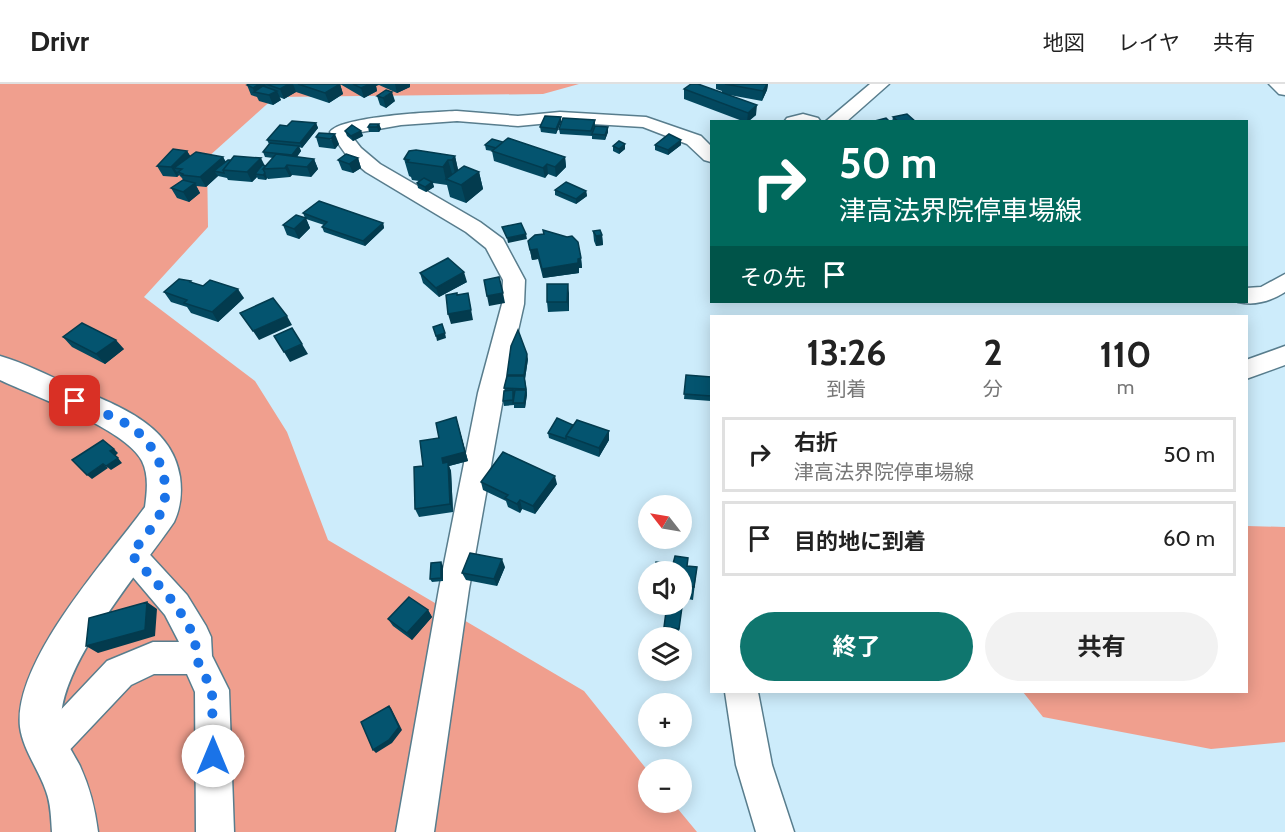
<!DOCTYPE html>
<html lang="ja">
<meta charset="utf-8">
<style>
:root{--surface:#fff;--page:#f2f2f2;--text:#222;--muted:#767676;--line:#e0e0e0;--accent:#0f766e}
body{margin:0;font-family:Cabin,"Noto Sans JP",sans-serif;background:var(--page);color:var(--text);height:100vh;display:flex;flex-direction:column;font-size:22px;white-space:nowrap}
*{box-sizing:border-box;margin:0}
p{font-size:20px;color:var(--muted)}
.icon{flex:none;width:33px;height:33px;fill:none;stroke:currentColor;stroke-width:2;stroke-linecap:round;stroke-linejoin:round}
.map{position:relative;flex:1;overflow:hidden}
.sheet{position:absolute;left:710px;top:231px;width:538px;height:378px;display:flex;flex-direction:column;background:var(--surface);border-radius:0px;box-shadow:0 3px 15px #0003}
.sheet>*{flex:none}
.top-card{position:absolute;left:710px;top:36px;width:538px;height:183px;border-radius:0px;box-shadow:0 3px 15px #0003;background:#00695c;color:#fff;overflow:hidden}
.needle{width:39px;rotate:301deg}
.controls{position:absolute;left:638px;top:411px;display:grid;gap:12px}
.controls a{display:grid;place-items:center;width:54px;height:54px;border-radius:50%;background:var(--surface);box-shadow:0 3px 15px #0003;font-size:30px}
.pin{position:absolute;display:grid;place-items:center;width:51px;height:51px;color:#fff;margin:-26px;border-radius:12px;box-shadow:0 3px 9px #0006}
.me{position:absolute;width:66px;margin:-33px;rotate:0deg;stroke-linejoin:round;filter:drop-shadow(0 0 4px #0008)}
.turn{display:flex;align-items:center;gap:21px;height:126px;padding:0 30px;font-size:27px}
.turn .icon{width:78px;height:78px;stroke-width:2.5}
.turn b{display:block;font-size:42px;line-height:51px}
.then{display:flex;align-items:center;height:57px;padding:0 30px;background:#0003;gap:12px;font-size:22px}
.eta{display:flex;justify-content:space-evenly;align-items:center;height:102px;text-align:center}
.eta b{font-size:36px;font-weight:700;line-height:42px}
.cta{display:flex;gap:12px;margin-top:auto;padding:12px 30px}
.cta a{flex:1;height:69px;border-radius:36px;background:var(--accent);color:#fff;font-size:24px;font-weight:700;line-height:69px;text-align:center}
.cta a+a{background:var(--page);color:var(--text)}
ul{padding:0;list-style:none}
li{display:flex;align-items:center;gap:18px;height:75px;margin:0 12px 9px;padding:0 18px;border:3px solid var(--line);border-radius:0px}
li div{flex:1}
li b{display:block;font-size:22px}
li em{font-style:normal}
header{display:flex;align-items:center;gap:36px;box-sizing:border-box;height:84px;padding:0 30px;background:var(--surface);border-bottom:2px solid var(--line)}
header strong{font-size:28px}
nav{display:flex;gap:33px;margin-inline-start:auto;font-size:21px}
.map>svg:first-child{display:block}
.forest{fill:#f09f8e}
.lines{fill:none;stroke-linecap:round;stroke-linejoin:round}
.street-casing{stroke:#587d8d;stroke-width:3}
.secondary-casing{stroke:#587d8d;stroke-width:3}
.street{fill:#fff;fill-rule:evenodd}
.secondary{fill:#fff;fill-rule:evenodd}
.wall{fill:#03485f}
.shaded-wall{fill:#033b4e}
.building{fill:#04546f;stroke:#033b4e;stroke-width:1.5}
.route{stroke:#1a73e8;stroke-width:10;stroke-dasharray:0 18}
</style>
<header>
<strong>Drivr</strong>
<nav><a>地図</a><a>レイヤ</a><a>共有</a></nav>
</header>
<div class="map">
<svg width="1285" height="748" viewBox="0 0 1285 748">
<rect width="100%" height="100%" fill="#cdecfb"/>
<path class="forest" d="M0 0H579L543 10 275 13 207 74 208 143 144 213 255 297 287 348 328 456 584 607 648 687V718L673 719 697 748H0Z
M1247 442 1285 443V658L1211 665 1043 633 1023 608H1246Z"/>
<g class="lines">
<defs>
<path id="street" d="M870 0H889L846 38H825Z
M1269 0H1285V11L1279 10Z
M457 27 518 32 560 28 646 33 701 52 711 62V78L704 76 687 60 643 43 560 38 518 42 457 37 401 41 350 50 361 64 380 80 480 138 503 155 525 196 524 220 504 309 469 505 434 748H396L439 505 478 309 502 220 503 196 486 164 466 148 366 88 347 72 330 48C341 32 435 28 457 27Z
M803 30 818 34 821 38H784L787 34Z
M1285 190V208C1271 217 1255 222 1238 218H1246V204L1261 203Z
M1285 262V281L1246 295V276Z
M131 457 141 461 187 511 206 542 211 553 212 572 229 606 234 748H196L195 608 187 590H154L131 601 61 675 49 680 37 675 32 663 37 651 107 577 153 558H179L165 531 121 479 116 470 121 461Z
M725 608H758L772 681 794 748H756L736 681Z"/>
<path id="secondary" d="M0 272C25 279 49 292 72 302 115 321 172 339 180 393 182 408 181 423 174 438 143 484 52 588 62 644 64 657 74 670 80 682 90 704 95 724 98 748H52C51 734 51 720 46 707 39 686 23 666 20 643 13 577 107 475 145 423 147 408 149 391 142 377 126 345 34 312 0 296Z"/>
</defs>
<use href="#street" class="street-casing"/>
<use href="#secondary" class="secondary-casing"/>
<use href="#street" class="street"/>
<use href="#secondary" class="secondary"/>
</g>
<path class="wall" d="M249 0H410V3L397 9 379 1 376 2 377 7 364 14 340 0 343 10 329 19 296 8 284 15 279 13 281 16 273 21 259 17 257 13 251 11 247 1Z
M716 0H768L767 6 762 17 724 10 756 31 748 38H745L684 15V5L722 9V7L716 5Z
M377 12 395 17 386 24 380 21Z
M561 33V38L556 50 541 48 540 43Z
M893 33 916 38H892Z
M595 36V42L608 48 605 56 592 55V51V52L560 50 559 45Z
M316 39 318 44 302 64 299 63 301 67 297 73 314 75 318 85 311 93 292 91 290 93 268 95 267 94 266 96 258 95 257 93 252 98 228 96 227 94 218 92 206 103 196 102 200 109 189 118 177 114 171 104 183 96 182 94 179 91 177 93 163 92 157 82 187 67 190 72 223 73 226 78 266 82 273 74 265 73 263 68 269 60 267 56 287 42Z
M379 40 381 45 379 48H369L368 43Z
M345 47H361L363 52 353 57 347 52Z
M319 49 339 60 335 65 319 63 316 53Z
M503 58 565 73 566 83 556 93 548 90 545 94 494 77 492 67 486 66 485 61Z
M655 61H681L668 71 655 66Z
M613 62 625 65 619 70 613 67Z
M455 72 458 86 479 88 483 105 466 119 450 113 447 101 433 99 434 103 426 108 418 104 417 99 419 97 412 96 411 93 409 92 404 75Z
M358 74 361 84 353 89 342 86 338 76Z
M555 106 586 107 587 112 576 120 555 111Z
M303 129 383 139 384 144 365 162 324 148 322 143 324 141 306 135 310 144 299 155 287 151 283 141 305 134Z
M593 147 602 151 603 161 596 162 594 157Z
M528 157 581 174 582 184H579V189L543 194 538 175 532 176Z
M420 189 467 198 439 213 423 199Z
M193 199 244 214 218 238 191 229 187 223 171 218 164 208Z
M569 209V227L548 228 547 218Z
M63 253 124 265 105 280 72 263Z
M528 275 525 295 527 309 525 324H514V321L504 322 503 317 505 307 504 304 507 291Z
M686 291 711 293V317L684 315Z
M456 333 468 377 449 382 451 387 453 428 419 433 415 425 423 382 439 354Z
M573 341 609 347V356L599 373 549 354 548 349Z
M481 398 557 400 535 430 522 425 520 429 508 423 506 417 483 406Z
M443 482V497L432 498 430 495Z
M687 482 697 483 693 516 683 514 678 554H663L664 543Z
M505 483 497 502 466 496 462 489Z
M428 526 432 533 412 556 393 542 388 535Z"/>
<path class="shaded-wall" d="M259 0H265L268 7 254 8 253 4Z
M289 0H293L296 8 284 15 280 5Z
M340 0 343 10 329 19 325 9Z
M370 0H379L376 2 377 7 364 14 361 4Z
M395 0H410V3L397 9Z
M767 0H768L767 6 762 17 763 7Z
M277 7 281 16 273 21 269 11Z
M392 8 395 17 386 24 383 14Z
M757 21 756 31 747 38 748 29Z
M561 33V38L556 50V45Z
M316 39 318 44 302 64 300 59Z
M379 40 381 45 379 48 377 43Z
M608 43V48L605 56V51Z
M361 47 363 52 353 57 351 52Z
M335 50 339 60 335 65 331 55Z
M681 56V61L668 71V66Z
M625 60V65L619 70V65Z
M299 62 301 67 294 76 292 71Z
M187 67 193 76 182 85 174 84 179 91 177 93 171 83Z
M455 72 459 90 456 94 452 76Z
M223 73 228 83 214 87 218 92 206 103 200 93Z
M565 73 566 83 556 93 555 83Z
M261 74 266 84 259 90H255L257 93 252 98 247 88Z
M358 74 361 84 353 89 349 80Z
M314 75 318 85 311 93 307 83Z
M448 76 453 93 446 95 447 101 443 83Z
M547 80 548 90 545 94 543 84Z
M287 81 292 91 290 93 285 84Z
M479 88 483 105 466 119 461 101Z
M265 89 267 94 266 96 263 91Z
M432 98 434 103 426 108 425 103Z
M195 99 200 109 189 118 183 108Z
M586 107 587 112 576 120V115Z
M306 134 310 144 299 155 294 145Z
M383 139 384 144 365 162 363 157Z
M526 150 527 155 508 159 507 154Z
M602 151 603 161 596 162V152Z
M537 165 538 175 532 176 530 166Z
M581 174 582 184H579V189L543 194 542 185Z
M464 188 467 198 439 213 436 204Z
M568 200 569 209V227L567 218Z
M238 205 244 214 218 238 212 228Z
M468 209 473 236 451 240 448 230Z
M503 209 505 219 489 222 487 212Z
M287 232 292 241 259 256 253 247Z
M445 249 446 254 437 257 436 252Z
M116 256 124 265 105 280 96 270Z
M302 260 308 270 290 278 284 268Z
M527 270 528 275 525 295 524 291Z
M526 306 527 311 525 324 524 319Z
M456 333 468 377 449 382 451 387 453 428 450 420 442 374Z
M609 347V356L599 373V364Z
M114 365 118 369 115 372 110 367Z
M118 374 122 379 111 386 106 382Z
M103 380 108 384 92 395 87 391Z
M555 392 557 400 535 430 533 422Z
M520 416 522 425 520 429 517 420Z
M502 475 505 483 497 502 494 495Z
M441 478 443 482V497L441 494Z
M147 518 157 525 155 552 98 569 86 562Z
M428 526 432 533 412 556 407 549Z
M389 622 391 624 402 646 392 659 376 669 373 666Z"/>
<path class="building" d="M249 0H259L253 4 247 1Z
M266 0H289L280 5Z
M298 0H340L325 9Z
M353 0H370L361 4Z
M691 0H698L757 21 748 29 684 5Z
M725 0H767L763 7Z
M263 2 277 7 269 11 254 8Z
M386 6 392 8 383 14 377 12Z
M907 30 916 38H899L893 33Z
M545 32 561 33 556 45 540 43Z
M563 34 595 36 591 47 559 45Z
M886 34 890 38H871Z
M292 37 316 39 300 59 267 56 280 41 287 42Z
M370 40H379L377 43H368Z
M352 41 361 47 351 52 345 47Z
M595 42 608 43 605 51 592 50Z
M319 49 335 50 331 55 316 53Z
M669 50 681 56 668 66 655 61Z
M508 54 565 73 555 83 547 80 543 84 492 67Z
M492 55 503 58 496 64 485 61Z
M619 57 625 60 619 65 613 62Z
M270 59 299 62 292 71 263 68Z
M173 65 187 67 171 83 157 82Z
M416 66 455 72 452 76H448L443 83 407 78 409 76 404 75 409 67Z
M196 68 223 73 200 93 182 91 183 90 178 88 182 85 174 84Z
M276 70 314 75 307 83 287 81 285 84 263 85Z
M346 70 358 74 349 80 338 76Z
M234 72 261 74 247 88 223 86Z
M228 76H231L223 86 224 89 214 87Z
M262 81 266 82 263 85 265 89 263 91 255 90Z
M464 82 479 88 461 101 446 95Z
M424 94 432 98 425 103 417 99Z
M183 96 195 99 183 108 171 104Z
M566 98 586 107 576 115 555 106Z
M319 117 383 139 363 157 322 143 327 138 303 129Z
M296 131 306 134 294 145 283 141Z
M521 139 526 150 507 154 502 143Z
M543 146 567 153 572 152 578 158 581 174 578 175V179L542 185 537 165 530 166 528 157 535 151 544 150Z
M600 146 602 151 596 152 593 147Z
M448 174 464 188 436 204 420 189Z
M499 193 503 209 487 212 484 196Z
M179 195 191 197 190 198 203 202 210 196 238 205 212 228 184 219 187 216 164 208Z
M547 200H568L567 218H547Z
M457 209V211L468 209 471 226 448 230 446 211Z
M273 214 287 232 253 247 240 229Z
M82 239 116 256 96 270 63 253Z
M442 240 445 249 436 252 433 243Z
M292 244 302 260 284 268 274 252Z
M518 246 527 270 524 291H507L511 262Z
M686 291 711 293V312L684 310Z
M507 292H524L526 305 504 304Z
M513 306V316L503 317 504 307Z
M515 306H526L524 319H513Z
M456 333 465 368 442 374 443 379 448 378 450 420 415 425 414 383 423 382 420 357 439 354 436 339Z
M557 334 573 341 566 352V355L548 349Z
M577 336 609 347 599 364 566 352Z
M103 356 114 365 110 367 118 374 106 382 103 380 87 391 72 376Z
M503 368 555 392 533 422 520 416 517 420 505 414 508 411 481 398Z
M470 469 502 475 494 495 462 489Z
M675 472 688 474 687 482 697 483 694 503 685 501 679 545 664 543 667 520H681V488H655L656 478 673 480Z
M441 478V494L430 495 431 479Z
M409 513 428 526 407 549 388 535Z
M147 518 145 546 86 562 89 534Z
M389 622 399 643 389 656 373 666 361 638Z"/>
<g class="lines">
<path class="route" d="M75 317C93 325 114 332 130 342 156 359 174 399 161 428 154 443 141 457 131 470L176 521 195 553 196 574 212 606 213 672"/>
</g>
</svg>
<div class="controls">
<a><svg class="needle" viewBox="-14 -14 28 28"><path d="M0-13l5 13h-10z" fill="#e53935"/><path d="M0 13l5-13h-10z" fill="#767676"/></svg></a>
<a><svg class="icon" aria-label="sound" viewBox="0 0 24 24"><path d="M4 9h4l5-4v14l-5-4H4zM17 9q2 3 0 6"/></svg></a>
<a><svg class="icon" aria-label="layers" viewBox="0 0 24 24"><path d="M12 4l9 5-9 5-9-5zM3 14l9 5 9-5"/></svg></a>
<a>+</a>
<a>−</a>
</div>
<div class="pin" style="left:75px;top:317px;background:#d93025"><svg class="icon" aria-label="arrive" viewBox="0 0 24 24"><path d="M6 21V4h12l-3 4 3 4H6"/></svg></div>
<svg class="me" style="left:213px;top:672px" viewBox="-20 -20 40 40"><circle r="19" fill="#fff"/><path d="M0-13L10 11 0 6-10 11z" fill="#1a73e8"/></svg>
<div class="top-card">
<div class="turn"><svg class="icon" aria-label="right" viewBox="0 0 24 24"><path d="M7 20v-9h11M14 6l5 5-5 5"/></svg><div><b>50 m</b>津高法界院停車場線</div></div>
<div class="then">その先<svg class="icon" aria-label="arrive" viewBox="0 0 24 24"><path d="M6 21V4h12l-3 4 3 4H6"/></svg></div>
</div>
<section class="sheet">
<div class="eta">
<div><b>13:26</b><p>到着</p></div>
<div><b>2</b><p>分</p></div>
<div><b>110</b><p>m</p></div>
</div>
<ul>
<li><svg class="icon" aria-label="right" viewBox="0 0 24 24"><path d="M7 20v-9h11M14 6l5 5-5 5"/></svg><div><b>右折</b><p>津高法界院停車場線</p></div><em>50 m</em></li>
<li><svg class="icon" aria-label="arrive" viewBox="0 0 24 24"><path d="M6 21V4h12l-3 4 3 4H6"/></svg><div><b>目的地に到着</b></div><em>60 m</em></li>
</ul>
<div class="cta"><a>終了</a><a>共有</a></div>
</section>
</div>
